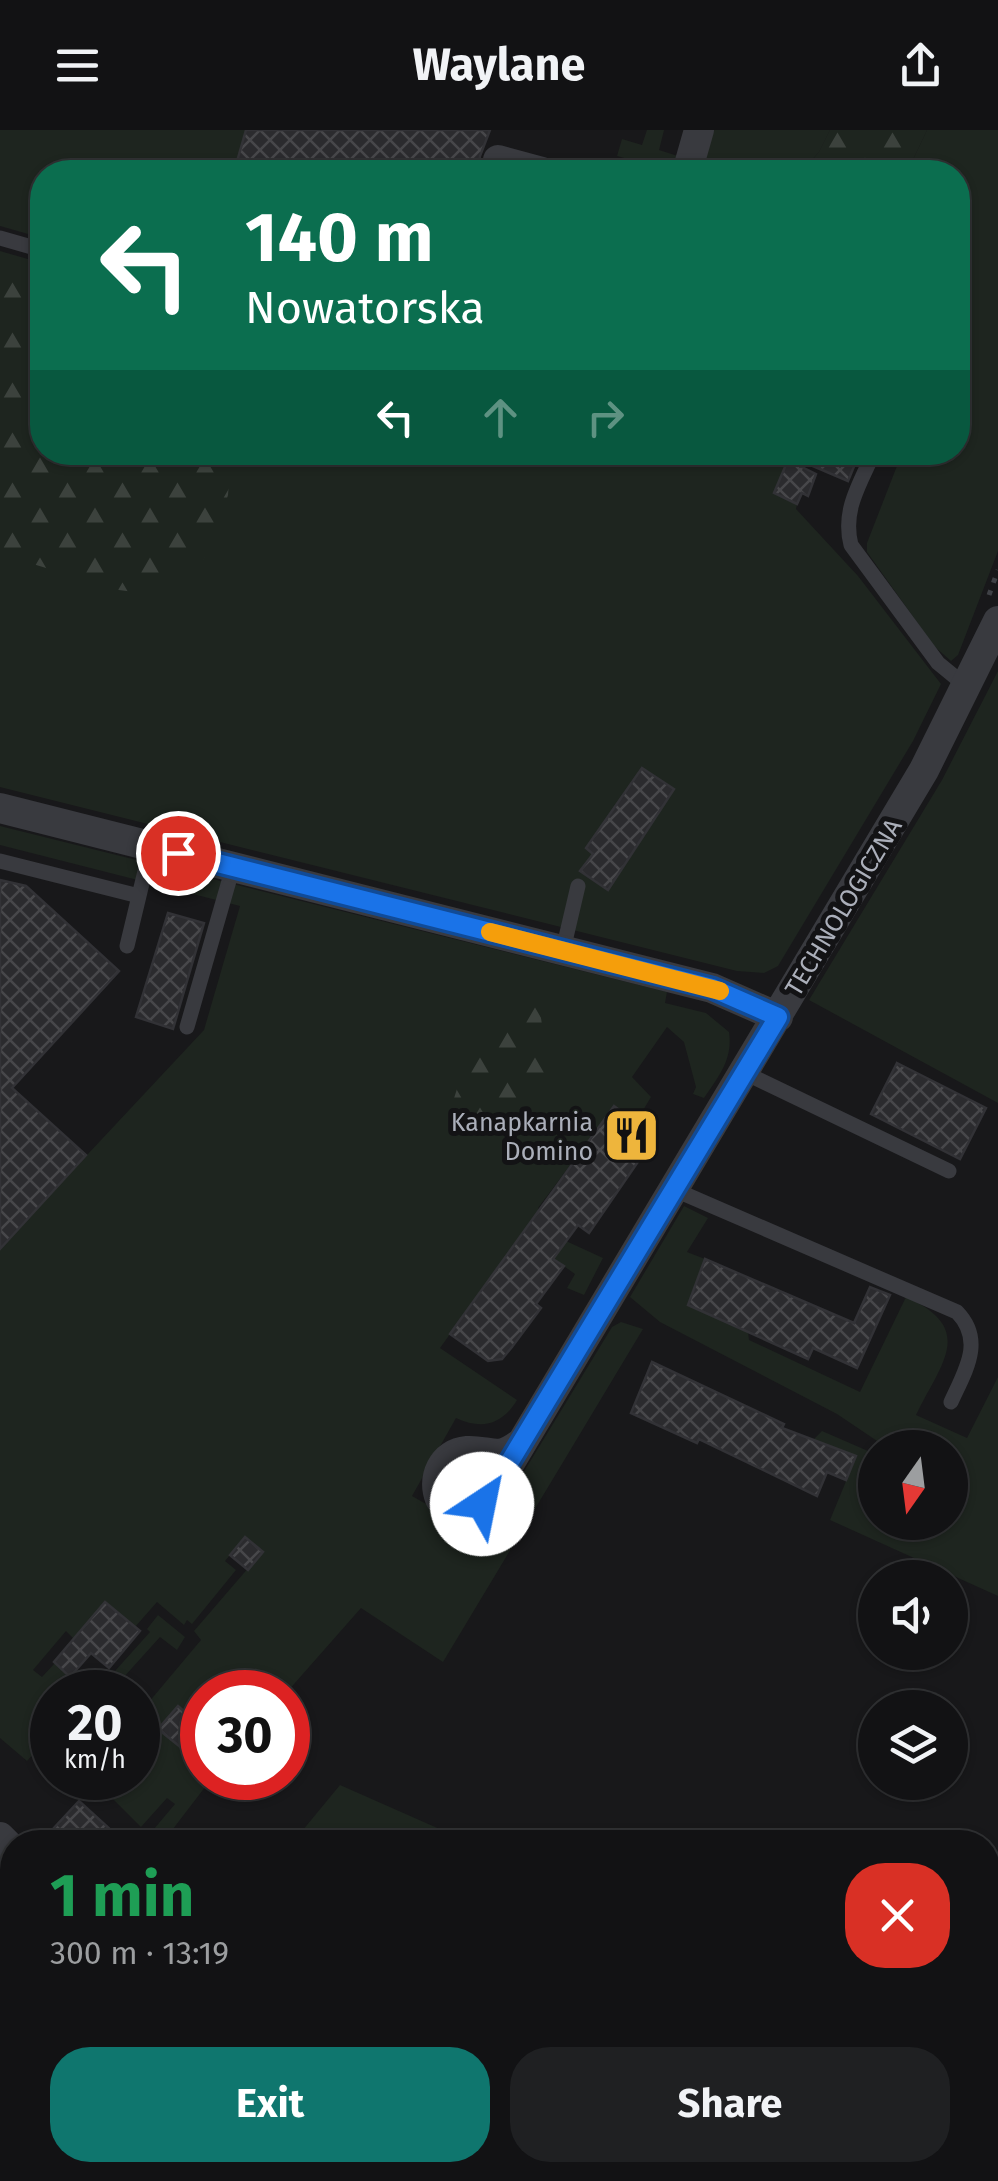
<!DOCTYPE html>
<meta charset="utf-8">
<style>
:root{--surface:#121214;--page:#1f2022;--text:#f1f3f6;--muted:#9c9ea0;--line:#313234;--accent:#0f766e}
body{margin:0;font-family:"Fira Sans",sans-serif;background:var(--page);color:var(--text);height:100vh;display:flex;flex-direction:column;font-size:38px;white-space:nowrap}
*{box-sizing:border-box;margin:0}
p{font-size:32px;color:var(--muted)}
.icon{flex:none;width:55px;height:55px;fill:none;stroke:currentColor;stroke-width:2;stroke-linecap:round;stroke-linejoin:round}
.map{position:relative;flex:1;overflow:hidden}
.panel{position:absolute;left:0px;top:1700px;width:1000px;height:352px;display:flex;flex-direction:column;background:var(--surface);border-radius:40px 40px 0 0;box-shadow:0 2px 8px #0004,0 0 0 2px var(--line)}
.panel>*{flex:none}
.banner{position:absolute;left:30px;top:30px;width:940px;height:305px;border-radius:40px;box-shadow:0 2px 8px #0004,0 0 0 2px var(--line);background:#0b6e4f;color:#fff;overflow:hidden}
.needle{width:65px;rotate:194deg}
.fabs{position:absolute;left:858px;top:1300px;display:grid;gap:20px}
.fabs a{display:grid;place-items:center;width:110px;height:110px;border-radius:50%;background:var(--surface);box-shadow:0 2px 8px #0004,0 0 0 2px var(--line);font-size:50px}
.speed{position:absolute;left:30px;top:1540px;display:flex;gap:20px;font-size:50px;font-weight:700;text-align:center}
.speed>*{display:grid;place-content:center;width:130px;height:130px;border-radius:50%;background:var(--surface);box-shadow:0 2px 8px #0004,0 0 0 2px var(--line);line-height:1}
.speed small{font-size:25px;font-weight:400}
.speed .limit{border:15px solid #d22;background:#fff;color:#111}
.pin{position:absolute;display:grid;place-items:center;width:85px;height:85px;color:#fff;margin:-42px;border:5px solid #fff;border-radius:50%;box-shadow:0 2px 10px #0007}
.me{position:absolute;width:110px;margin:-55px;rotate:34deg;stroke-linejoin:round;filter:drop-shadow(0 0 8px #0008)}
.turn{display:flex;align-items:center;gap:35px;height:210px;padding:0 50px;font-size:45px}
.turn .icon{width:130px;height:130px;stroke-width:2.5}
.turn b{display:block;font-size:70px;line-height:85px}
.lanes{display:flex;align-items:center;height:95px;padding:0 50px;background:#0003;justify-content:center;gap:50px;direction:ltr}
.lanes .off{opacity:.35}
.round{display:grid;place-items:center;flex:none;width:105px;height:105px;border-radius:40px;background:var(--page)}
.head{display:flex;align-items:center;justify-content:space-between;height:170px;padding:0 50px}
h1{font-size:60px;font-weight:700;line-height:75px;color:#1e9e55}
.button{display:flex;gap:20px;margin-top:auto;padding:20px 50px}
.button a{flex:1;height:115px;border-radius:40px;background:var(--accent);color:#fff;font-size:40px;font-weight:700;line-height:115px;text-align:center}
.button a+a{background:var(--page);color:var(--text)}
header{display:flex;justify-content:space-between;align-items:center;height:130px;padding:0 50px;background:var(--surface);font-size:45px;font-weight:700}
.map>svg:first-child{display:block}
.grass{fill:#1e251f}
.forest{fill:url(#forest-firs)}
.building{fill:url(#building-cross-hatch);stroke:#323236;stroke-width:2.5}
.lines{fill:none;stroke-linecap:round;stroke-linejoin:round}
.path{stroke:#3f4146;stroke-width:5;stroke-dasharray:5 8;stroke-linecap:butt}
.lane{stroke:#393a3f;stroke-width:15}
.street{stroke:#393a3f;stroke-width:30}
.secondary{stroke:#47494f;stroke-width:42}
.route-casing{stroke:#114b97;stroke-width:25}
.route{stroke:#1a73e8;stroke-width:18}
.slow{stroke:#f59e0b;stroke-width:18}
.labels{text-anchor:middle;stroke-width:10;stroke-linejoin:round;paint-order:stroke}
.street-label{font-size:25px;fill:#abafba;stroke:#131315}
.poi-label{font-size:25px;fill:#abafba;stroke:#131315;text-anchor:end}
</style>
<header><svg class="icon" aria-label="menu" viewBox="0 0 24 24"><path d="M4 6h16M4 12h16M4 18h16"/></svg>Waylane<svg class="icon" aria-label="share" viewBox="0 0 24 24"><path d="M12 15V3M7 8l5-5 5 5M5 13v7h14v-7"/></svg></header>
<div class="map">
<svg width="998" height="2051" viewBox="0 0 998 2051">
<defs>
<pattern id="forest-firs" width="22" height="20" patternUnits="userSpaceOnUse" patternTransform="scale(2.5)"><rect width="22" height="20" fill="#1e251f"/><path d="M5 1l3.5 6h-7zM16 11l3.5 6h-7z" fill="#3c423d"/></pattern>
<pattern id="building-cross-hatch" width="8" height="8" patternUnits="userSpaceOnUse" patternTransform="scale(2.5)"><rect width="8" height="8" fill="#2b2b2e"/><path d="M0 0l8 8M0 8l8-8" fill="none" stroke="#47474a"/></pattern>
</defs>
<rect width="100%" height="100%" fill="#18181a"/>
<path class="grass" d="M0 0H246L234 42H42V108L0 96Z
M647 0H664L659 20 678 26 673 42 617 26 622 9 642 15Z
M714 0H830L819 22 802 42H701Z
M927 0H998V421L958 525 951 531 934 516 867 422V413L902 323 958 322V42H907Z
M0 121 42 133V322L804 323 799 336 788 331 775 363 797 374 796 379 858 446 941 554 913 611 778 836 764 843 737 841 0 657Z
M998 541V973L809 870 942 650Z
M0 696 667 862 665 873 706 883 729 902C733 929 719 946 704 968L693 964 696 957 684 912 667 897 632 947 651 967 636 992 614 977 538 1078 566 1111 603 1128 584 1165 567 1158 575 1144 521 1106 440 1218 517 1270C502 1295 482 1300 456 1288L412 1366 484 1407 612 1197 621 1192 643 1199 443 1532 361 1478 287 1562H202V1648H212L163 1712H143L175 1674 167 1668 141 1697 113 1669 110 1648H138V1585L201 1510 194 1501 263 1421 245 1407 225 1431 236 1440 192 1494 187 1490 184 1495 157 1472 135 1497 105 1472 74 1509 66 1501 33 1540 42 1547 55 1533 70 1547 68 1550 80 1562H52V1603L27 1631 0 1608V1118L204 900 240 776 0 715Z
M684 1076 708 1088 687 1122 705 1129 689 1175 748 1202 749 1210 860 1262 906 1167C977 1199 941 1233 916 1285L967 1308 998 1247V1466L830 1390 856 1327 813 1310 822 1301 875 1324V1392H950V1318L886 1317 837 1284 660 1192 630 1167Z
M158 1485 185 1507 177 1520 160 1507 123 1548 115 1541 150 1502 147 1499Z
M340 1655 469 1712H293Z
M988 1809 998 1814V2042L994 2051H375L379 2040H988Z
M12 1814V1945L0 1937V1832Z
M150 2040H313L309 2051H167Z"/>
<path class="forest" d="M830 0H927L907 42H802L819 22Z
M0 132 42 143V322L221 323 229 351 228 365 211 418 191 447 142 463 119 460 80 444 56 441 0 424V364L9 343 5 326 0 319Z
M523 876H536C543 886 540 891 544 902 548 914 555 923 558 936L551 947 526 968 516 984 491 1001H472L454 994 448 987 474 906 495 899Z"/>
<path class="building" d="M246 0H490L480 26 478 42H234Z
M780 322H860L848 351Z
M788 330 816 344 808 366 802 363 797 374 774 363Z
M642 638 674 659 608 760 580 741 593 724 586 718Z
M0 750 26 756 119 841 12 958 86 1025 0 1119Z
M168 783 204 793 173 899 136 887Z
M897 933 986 978 960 1029 871 984Z
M614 976 655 1007 589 1103 578 1095 553 1129 564 1136 536 1174 541 1178 512 1217 502 1229 488 1231 450 1204Z
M705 1129 854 1193 870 1157 890 1165 857 1238 813 1218 808 1229 688 1175Z
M652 1232 784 1294 782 1298 856 1326 846 1350 827 1342 817 1366 699 1309 697 1313 631 1283Z
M245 1407 263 1422 248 1440 230 1425Z
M105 1472 140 1501 109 1538 91 1523 70 1547 54 1532Z
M178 1576 202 1597V1618L194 1628 158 1599Z
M79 1671 124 1712H70L54 1698Z"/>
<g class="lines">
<path class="path" d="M989 465 998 440
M0 1950 12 1959
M139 2040 156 2051"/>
<path class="lane" d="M0 108 42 120
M874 322C860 354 842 380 851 415L938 533 966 556
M0 731 139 766
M127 816 151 716
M563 820 578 756
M187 897 233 737
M745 943 949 1041
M673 1059 957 1182C985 1211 965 1241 951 1272"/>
<path class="street" d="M498 30 542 42
M687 42 699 0
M0 678 712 858 778 887
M521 1313C514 1318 508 1323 499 1324 488 1324 478 1320 467 1321 442 1323 432 1348 440 1369 460 1384 477 1378 493 1361L924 640 998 491
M0 1707 12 1719
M31 2051 34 2040"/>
<path class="secondary" d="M0 1996 12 2004
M74 2040 93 2051"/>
</g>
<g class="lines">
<defs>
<path id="route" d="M178 723 712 858 778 887 492 1361 482 1374"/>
</defs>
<use href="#route" class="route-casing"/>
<use href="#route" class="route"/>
<path class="slow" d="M490 802 720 861"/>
</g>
<defs>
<symbol id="restaurant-square" viewBox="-11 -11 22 22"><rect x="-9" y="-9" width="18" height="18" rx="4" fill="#eeb53c" stroke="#131315"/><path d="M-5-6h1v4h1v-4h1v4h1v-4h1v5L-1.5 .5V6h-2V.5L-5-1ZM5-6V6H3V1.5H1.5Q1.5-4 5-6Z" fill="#111"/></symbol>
</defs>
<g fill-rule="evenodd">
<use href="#restaurant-square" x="600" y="974" width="63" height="63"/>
</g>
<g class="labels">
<g class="street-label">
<text transform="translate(843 777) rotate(-59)" y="9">TECHNOLOGICZNA</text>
</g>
<g class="poi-label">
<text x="593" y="1001">Kanapkarnia<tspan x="593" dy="29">Domino</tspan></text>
</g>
</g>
</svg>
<div class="fabs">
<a><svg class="needle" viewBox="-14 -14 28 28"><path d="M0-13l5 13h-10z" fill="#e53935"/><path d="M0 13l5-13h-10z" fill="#9c9ea0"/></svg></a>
<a><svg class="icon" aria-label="sound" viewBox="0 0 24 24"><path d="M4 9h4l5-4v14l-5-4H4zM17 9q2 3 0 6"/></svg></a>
<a><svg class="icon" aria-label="layers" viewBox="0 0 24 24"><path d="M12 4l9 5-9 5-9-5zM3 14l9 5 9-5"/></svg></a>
</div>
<div class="speed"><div>20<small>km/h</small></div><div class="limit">30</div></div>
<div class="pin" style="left:178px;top:723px;background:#d93025"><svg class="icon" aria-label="arrive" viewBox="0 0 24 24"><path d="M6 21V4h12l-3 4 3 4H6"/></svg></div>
<svg class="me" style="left:482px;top:1374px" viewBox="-20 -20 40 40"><circle r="19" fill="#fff"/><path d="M0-13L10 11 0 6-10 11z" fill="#1a73e8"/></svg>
<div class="banner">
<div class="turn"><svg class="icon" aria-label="left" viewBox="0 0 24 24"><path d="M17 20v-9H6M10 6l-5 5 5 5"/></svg><div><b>140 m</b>Nowatorska</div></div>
<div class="lanes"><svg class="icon" aria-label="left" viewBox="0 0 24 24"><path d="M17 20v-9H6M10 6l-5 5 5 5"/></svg><svg class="icon off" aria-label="ahead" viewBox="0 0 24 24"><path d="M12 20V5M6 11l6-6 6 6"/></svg><svg class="icon off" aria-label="right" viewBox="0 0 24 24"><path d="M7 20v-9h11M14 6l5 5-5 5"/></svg></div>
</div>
<section class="panel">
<div class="head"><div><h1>1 min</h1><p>300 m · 13:19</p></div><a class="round" style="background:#d93025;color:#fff"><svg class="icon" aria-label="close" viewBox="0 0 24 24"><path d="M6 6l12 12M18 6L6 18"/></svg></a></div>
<div class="button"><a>Exit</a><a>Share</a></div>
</section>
</div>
